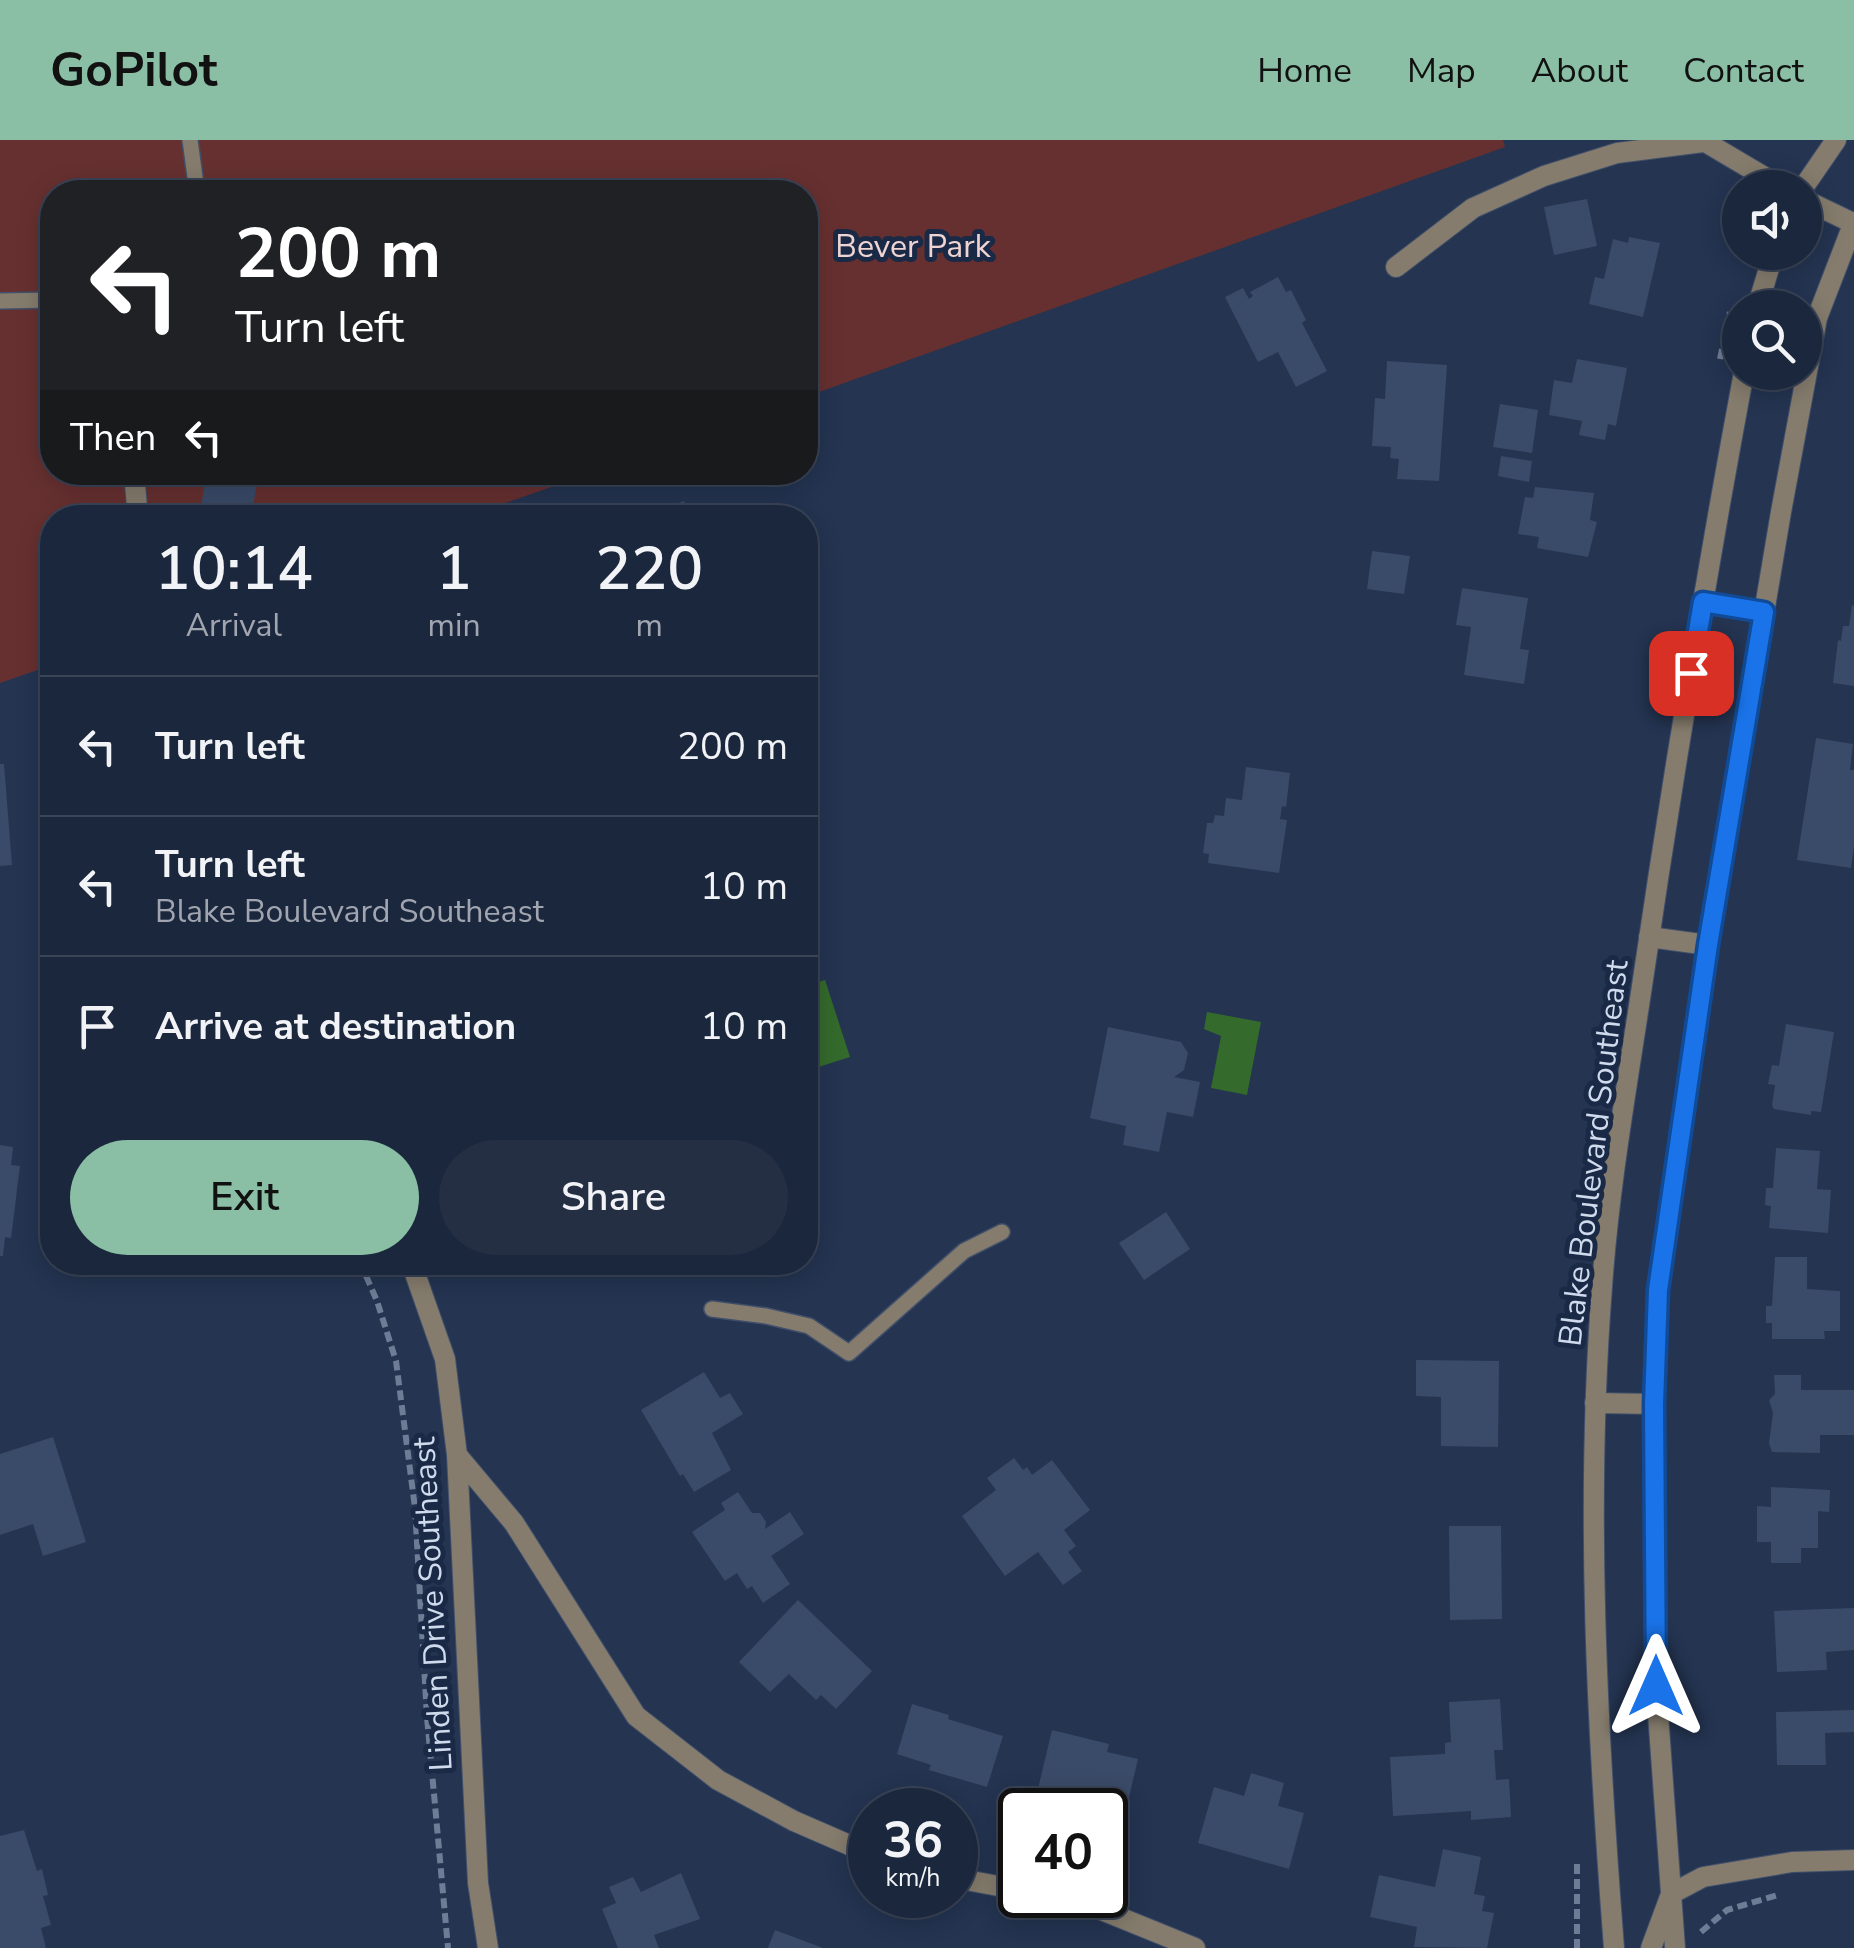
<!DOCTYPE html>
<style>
:root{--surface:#1b273d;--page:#242f44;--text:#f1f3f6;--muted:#a0a5b0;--line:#394457;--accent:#8abfa5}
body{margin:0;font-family:"Nunito Sans",sans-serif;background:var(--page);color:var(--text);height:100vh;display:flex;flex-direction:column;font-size:38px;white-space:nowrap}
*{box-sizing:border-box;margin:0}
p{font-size:32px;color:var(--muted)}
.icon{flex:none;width:55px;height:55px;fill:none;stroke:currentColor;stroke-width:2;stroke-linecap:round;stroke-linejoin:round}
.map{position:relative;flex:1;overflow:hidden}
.drawer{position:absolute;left:40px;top:365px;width:778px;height:770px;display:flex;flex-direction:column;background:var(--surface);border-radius:40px;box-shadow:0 5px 25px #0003,0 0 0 2px var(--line)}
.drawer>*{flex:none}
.guide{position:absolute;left:40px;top:40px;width:778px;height:305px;border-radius:40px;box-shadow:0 5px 25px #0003,0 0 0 2px var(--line);background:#202124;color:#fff;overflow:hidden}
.controls{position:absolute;left:1722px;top:30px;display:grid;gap:20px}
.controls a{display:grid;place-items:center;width:100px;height:100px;border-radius:50%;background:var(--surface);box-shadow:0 5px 25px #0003,0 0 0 2px var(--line);font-size:50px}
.speed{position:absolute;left:848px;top:1648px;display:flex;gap:20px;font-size:50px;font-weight:700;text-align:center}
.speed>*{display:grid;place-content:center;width:130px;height:130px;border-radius:50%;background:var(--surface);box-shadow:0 5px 25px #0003,0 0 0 2px var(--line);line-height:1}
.speed small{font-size:25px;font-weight:400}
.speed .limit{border:5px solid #111;border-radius:15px;background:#fff;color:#111}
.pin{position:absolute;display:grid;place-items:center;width:85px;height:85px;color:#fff;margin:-42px;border-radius:20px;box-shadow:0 5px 15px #0006}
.me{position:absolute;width:110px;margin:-55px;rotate:0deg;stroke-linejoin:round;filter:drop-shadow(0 0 8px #0008)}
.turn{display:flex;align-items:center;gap:35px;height:210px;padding:0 30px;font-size:45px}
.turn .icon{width:130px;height:130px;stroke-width:2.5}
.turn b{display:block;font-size:70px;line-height:85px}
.then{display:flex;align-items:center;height:95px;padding:0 30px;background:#0003;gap:20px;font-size:38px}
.eta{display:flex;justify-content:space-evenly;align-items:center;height:170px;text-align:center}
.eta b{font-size:60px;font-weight:600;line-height:70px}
.action{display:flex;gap:20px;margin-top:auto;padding:20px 30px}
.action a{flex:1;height:115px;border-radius:60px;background:var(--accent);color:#111;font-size:40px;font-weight:600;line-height:115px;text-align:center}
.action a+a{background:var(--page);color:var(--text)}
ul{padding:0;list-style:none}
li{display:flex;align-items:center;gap:30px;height:140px;padding:0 30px;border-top:2px solid var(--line)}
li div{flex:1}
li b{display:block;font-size:38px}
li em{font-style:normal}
header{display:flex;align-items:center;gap:60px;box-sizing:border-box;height:140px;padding:0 50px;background:var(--accent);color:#111}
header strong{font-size:48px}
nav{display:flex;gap:55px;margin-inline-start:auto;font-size:35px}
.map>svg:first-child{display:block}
.green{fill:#673030}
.water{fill:#346a2c}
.building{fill:#3a4b69}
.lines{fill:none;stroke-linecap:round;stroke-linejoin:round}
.service-casing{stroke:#404f6a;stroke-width:18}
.minor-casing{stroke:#404f6a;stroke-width:22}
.tertiary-casing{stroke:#404f6a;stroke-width:22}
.path{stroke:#6f7c95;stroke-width:6;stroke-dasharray:10 5;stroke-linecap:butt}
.service{stroke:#857c6d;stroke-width:15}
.minor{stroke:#857c6d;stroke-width:20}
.tertiary{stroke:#857c6d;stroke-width:20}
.route-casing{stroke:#114b97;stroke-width:25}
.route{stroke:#1a73e8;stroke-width:18}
.labels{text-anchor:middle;stroke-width:10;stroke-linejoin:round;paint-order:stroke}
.park-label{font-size:32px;fill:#eed5d4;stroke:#1a2a46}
.street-label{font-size:32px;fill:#d0daed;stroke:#1a2a46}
</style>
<header>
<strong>GoPilot</strong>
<nav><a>Home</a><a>Map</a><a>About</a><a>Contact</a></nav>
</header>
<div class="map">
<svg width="1854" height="1808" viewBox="0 0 1854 1808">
<rect width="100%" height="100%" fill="#243451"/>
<path class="green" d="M0 0H1503L1505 7 805 257V52H52V332L592 333 465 377 52 378V525L0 543Z"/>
<path class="water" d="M825 840 850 917 809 930 805 916V846Z
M1207 872 1261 882 1247 955 1211 948 1221 896 1204 889Z"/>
<path class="building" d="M1587 59 1597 106 1554 115 1544 67Z
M1629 97 1660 103 1643 177 1589 164 1595 137 1604 139 1613 99 1628 103Z
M1278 137 1286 152 1291 150 1306 180 1302 183 1327 231 1296 247 1278 212 1258 222 1225 157 1243 148 1249 159 1253 156 1250 152Z
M1577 219 1627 228 1616 286 1608 284 1605 300 1579 295 1582 281 1549 275 1554 240 1572 243Z
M1387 221 1447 225 1439 341 1397 339 1399 319 1390 318 1391 307 1372 306 1375 258 1385 259Z
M1500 264 1538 270 1532 313 1493 307Z
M1501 316 1532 321 1529 342 1498 336Z
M207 332H259L251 378H199Z
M1535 347 1594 353 1590 380 1597 382 1588 417 1537 408 1539 397 1518 394 1525 357 1533 358Z
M684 361 690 378H641L640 377Z
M1372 411 1410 416 1404 454 1367 449Z
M1462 448 1528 458 1520 509 1529 510 1524 544 1464 535 1471 487 1456 485Z
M1852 465 1854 466V546L1833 543 1838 500 1841 501 1843 486H1849Z
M1816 598 1853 604 1850 630H1854V706L1851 728 1797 720Z
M0 624H4L12 725 0 726Z
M1246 627 1290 633 1286 667 1282 666 1280 679 1287 680 1279 733 1208 723 1209 714 1203 713 1207 683H1213L1215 675 1224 676 1226 658 1242 660Z
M1786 884 1834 892 1821 972 1811 971V975L1774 969 1772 965 1775 945 1768 944 1772 925 1779 926Z
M1108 887 1181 902 1188 913 1184 930 1174 937 1200 942 1193 977 1167 972 1159 1012 1123 1005 1126 986 1090 978Z
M0 1005 13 1007 11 1025 20 1026 11 1098 5 1097 3 1116H0Z
M1776 1008 1820 1011 1817 1049 1831 1050 1828 1093 1769 1088 1771 1066 1765 1065 1766 1048H1773Z
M1166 1072 1190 1109 1144 1140 1119 1103Z
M1775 1117H1807V1149L1840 1151V1191H1824L1825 1199H1772V1183H1766V1166H1772Z
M1416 1220 1499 1221 1498 1307 1441 1306V1257L1416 1256Z
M704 1232 720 1258 730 1253 743 1274 712 1293 731 1330 694 1352 683 1334 680 1336 641 1270Z
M1774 1235H1801V1250H1854V1295H1820V1313L1772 1312 1769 1303 1773 1273 1769 1260 1775 1254Z
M53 1297 86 1402 43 1416 33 1384 0 1395V1314Z
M1014 1318 1023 1330 1027 1327 1032 1335 1052 1320 1090 1370 1064 1390 1076 1406 1068 1412 1082 1431 1063 1445 1038 1412 1005 1436 962 1376 996 1350 987 1338Z
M1771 1347 1830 1350 1829 1372 1818 1371V1408H1801V1423H1771V1402H1757V1366L1771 1367Z
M738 1352 752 1373H760L766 1382 765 1389 790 1372 804 1394 771 1416 790 1444 763 1463 752 1446 747 1449 737 1433 725 1441 692 1392 725 1370 721 1363Z
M1449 1386H1501L1502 1479 1450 1480Z
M798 1460 872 1531 836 1569 821 1555 816 1560 789 1534 770 1552 739 1522Z
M1854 1468V1510L1826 1512 1827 1530 1777 1532 1774 1471Z
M1500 1559 1503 1610H1494L1496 1640 1509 1639 1511 1677 1471 1680V1671L1393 1676 1390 1617 1445 1614V1603L1451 1602 1449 1562Z
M912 1564 949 1575 948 1579 1003 1596 987 1647 929 1630 931 1625 897 1614Z
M1854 1570V1592L1825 1593 1826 1625H1777L1776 1572Z
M1052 1590 1109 1604 1107 1612 1138 1619 1126 1670 1093 1662 1092 1666 1037 1653Z
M1251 1633 1284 1643 1278 1666 1304 1673 1289 1729 1198 1703 1214 1647 1244 1656Z
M24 1690 37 1731 42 1729 48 1755 43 1756 51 1785 41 1788 46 1808H0V1696Z
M1443 1709 1481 1717 1474 1754 1485 1756 1482 1771 1494 1773 1487 1808 1414 1807 1417 1787 1370 1777 1379 1735 1435 1747Z
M681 1733 700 1779 654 1795 659 1808H618L602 1769 616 1763 609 1747 633 1737 641 1752Z
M775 1790 823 1808H768Z"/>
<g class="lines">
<defs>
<path id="service" d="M190 0 197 52
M0 161 52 160
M712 1169 766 1176 809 1186 849 1213 964 1111 1002 1092"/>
<path id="minor" d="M1702 0 1783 48
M1805 60 1853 83
M1396 127 1473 68 1544 36 1617 13 1703 2
M134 333 138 378
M1703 461 1764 472
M1649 797 1708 805
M411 1122 445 1219 457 1315 478 1743 488 1808
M1595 1263 1654 1264
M457 1315 514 1383 636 1576 718 1640 794 1681 870 1714
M955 1738 1020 1750
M1048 1755 1077 1760 1195 1808"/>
<path id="tertiary" d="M1803 48 1836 0
M1757 168 1774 112
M1614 1808C1597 1589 1585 1366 1602 1147 1609 1046 1627 946 1642 846 1672 641 1706 436 1744 232
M1651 1808 1671 1754 1703 1737 1792 1722 1854 1720
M1675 1808 1656 1546 1654 1264 1659 1150 1708 805 1781 372 1817 178 1854 82"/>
</defs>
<use href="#service" class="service-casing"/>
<use href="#minor" class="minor-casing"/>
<use href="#tertiary" class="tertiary-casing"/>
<path class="path" d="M1720 219 1730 172
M360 1122 377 1161 396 1221 415 1368 427 1577 448 1808
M1577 1724V1808
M1701 1792 1727 1770 1778 1755"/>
<use href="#service" class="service"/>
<use href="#minor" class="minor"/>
<use href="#tertiary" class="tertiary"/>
</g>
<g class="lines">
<defs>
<path id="route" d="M1656 1546 1654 1264 1658 1150 1708 805 1764 472 1703 462 1691 533"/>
</defs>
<use href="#route" class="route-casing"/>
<use href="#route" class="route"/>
</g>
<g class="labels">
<g class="park-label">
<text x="913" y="117">Bever Park</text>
</g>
<g class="street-label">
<text transform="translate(1593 1013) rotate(-83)" y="11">Blake Boulevard Southeast</text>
<text transform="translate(432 1464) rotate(-93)" y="11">Linden Drive Southeast</text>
</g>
</g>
</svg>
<div class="controls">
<a><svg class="icon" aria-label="sound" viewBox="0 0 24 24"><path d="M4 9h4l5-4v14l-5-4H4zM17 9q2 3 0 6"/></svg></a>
<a><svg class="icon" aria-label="search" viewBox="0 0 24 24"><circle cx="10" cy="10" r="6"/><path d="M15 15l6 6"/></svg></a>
</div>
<div class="speed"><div>36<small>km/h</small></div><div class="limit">40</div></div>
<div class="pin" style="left:1691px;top:533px;background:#d93025"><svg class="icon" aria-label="arrive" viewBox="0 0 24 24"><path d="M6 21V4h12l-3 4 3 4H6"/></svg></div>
<svg class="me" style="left:1656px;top:1546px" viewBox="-20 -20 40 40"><path d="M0-17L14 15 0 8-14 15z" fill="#1a73e8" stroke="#fff" stroke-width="4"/></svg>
<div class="guide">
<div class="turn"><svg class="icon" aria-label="left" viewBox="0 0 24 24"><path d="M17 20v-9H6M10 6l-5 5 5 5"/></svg><div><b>200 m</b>Turn left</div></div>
<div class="then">Then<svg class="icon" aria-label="left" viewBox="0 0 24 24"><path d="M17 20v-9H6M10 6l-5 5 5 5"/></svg></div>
</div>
<section class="drawer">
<div class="eta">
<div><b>10:14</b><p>Arrival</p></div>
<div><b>1</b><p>min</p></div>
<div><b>220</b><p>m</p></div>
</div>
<ul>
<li><svg class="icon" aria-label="left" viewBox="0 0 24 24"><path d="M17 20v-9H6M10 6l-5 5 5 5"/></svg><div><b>Turn left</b></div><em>200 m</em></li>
<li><svg class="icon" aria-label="left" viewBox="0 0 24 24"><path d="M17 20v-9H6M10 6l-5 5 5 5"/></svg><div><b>Turn left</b><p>Blake Boulevard Southeast</p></div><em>10 m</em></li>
<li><svg class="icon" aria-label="arrive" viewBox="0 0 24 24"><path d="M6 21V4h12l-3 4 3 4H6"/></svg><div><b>Arrive at destination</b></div><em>10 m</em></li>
</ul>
<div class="action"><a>Exit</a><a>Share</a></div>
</section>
</div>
